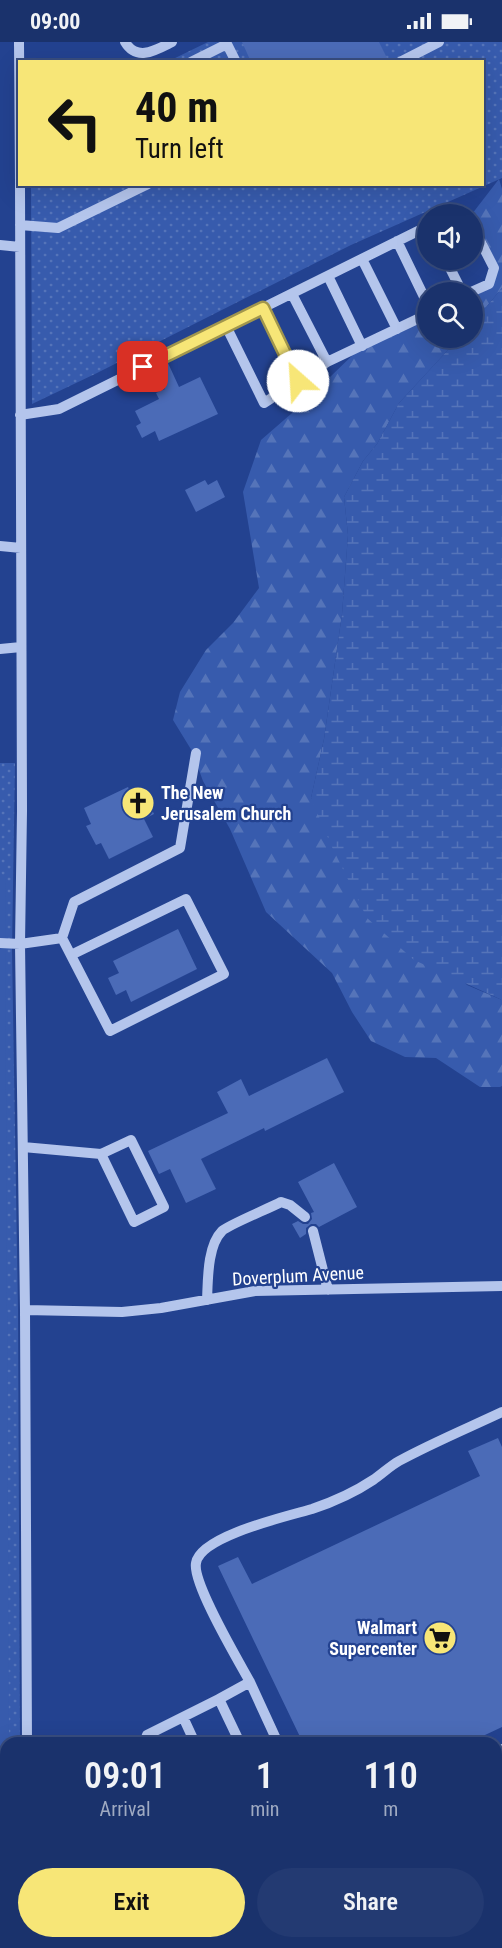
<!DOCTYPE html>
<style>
:root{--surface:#1a326c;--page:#233a72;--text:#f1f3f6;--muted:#9faac2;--line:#384d7f;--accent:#f7e677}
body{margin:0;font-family:"Roboto Condensed",sans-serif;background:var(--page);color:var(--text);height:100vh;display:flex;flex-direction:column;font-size:22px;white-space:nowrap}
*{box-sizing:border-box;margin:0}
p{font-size:20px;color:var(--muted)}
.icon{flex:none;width:33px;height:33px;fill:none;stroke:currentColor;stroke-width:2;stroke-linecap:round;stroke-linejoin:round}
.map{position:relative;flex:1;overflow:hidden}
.panel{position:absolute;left:0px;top:1695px;width:502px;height:212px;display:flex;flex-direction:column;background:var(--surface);border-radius:18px 18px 0 0;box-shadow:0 6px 24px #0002,0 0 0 2px var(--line)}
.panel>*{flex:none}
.top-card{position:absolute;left:18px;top:18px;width:466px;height:126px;border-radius:0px;box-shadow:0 6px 24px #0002,0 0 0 2px var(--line);background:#f7e677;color:#111;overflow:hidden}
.tools{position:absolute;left:417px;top:162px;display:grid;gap:12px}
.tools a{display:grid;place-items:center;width:66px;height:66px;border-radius:50%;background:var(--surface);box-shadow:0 6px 24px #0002,0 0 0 2px var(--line);font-size:30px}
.pin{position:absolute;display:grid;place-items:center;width:51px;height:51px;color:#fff;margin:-26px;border-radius:12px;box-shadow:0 3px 9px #0006}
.me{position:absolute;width:66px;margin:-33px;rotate:334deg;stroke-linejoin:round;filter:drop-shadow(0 0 4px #0008)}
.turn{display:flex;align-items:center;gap:21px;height:126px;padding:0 18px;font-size:27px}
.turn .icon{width:78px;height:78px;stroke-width:2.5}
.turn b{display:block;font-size:42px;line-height:51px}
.eta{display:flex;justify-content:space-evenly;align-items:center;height:102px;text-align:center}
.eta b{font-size:36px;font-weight:600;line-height:42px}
.action{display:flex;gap:12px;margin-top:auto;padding:12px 18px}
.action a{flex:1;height:69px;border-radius:36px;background:var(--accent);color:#111;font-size:24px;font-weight:600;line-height:69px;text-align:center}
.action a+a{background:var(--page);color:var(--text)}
.status{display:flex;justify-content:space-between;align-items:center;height:42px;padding:0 30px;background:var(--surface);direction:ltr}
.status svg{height:16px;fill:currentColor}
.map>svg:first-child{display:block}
.grass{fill:url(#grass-dots)}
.forest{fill:url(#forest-firs)}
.wetland{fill:url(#wetland-marsh)}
.park{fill:#375bad}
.building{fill:#4b6bb7}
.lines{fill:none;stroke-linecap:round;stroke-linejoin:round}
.minor{stroke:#b4c5ec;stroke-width:10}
.route-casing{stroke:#a1964d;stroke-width:15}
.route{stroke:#f7e677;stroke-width:10}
.labels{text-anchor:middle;stroke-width:4.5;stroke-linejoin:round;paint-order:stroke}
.poi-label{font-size:18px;font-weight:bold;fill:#fff;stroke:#234290;text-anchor:start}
.street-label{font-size:18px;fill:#fff;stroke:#234290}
</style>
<div class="status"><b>09:00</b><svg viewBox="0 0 49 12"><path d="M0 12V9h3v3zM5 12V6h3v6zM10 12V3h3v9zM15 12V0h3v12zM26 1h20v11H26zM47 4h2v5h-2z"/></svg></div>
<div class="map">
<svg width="502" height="1906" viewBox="0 0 502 1906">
<defs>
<pattern id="grass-dots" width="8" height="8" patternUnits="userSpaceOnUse" patternTransform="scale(1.5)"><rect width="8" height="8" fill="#375bad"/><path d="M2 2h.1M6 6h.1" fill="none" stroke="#5574b9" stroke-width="1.8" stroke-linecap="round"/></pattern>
<pattern id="forest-firs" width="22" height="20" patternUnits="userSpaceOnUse" patternTransform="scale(1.5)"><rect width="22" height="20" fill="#375bad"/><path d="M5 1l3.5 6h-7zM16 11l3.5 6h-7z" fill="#5574b9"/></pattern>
<pattern id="wetland-marsh" width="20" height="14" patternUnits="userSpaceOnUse" patternTransform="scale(1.5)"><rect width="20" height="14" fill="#375bad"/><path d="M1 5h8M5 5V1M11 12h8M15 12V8" fill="none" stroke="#5574b9"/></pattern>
</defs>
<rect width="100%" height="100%" fill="#234290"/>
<path class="grass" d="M208 0H502V136L351 203 97 331 32 362 31 143 483 142V20L169 19Z
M0 721H15L12 908 18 1268 20 1701H6V1900L20 1901V1906H0Z"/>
<path class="forest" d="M499 137 502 147V246L473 281V252L491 234 487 201 472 172Z
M427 271 428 296H459L399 361 377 402 363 419 344 455 348 493 342 572 324 697 311 756 467 943 502 958V1044L500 1045H480L436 1016 405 1015 371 999 352 970 332 931 266 870 230 787 203 739 192 709 173 678 180 650 206 608 233 581 259 546 243 450 261 398 299 365 360 306Z"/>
<path class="wetland" d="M502 246V958L414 918 367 876 331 803 311 756 324 697 342 572 348 493 344 455 363 419 377 402 399 361 459 296H472L473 281Z"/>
<path class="park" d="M0 830 5 836 9 1701H6V1900L10 1901V1906H0Z"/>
<path class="building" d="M242 0H379L389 20H251Z
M168 321 179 345 200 335 218 372 159 399 155 389 142 396 136 384 141 381 135 369 159 357 156 351 165 347 155 328Z
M205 438 208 443 217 438 225 455 196 470 185 448Z
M128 745 136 761 146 756 154 772 144 777 153 795 109 817 101 801 96 803 86 784 91 782 84 766Z
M178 887 197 927 131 960 126 948 116 953 108 936 119 931 113 919Z
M327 1016 344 1050 265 1089 264 1086 201 1117 216 1147 186 1161 170 1127 159 1132 148 1109 228 1071 217 1050 241 1037 249 1054Z
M334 1121 357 1165 319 1185 316 1182H311L306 1186V1192L300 1196 292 1182 298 1179 303 1182H308L312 1177 311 1171 314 1170 298 1140Z
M498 1396 502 1405V1685L468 1701H303L218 1524 238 1515 252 1542 480 1434 468 1409Z"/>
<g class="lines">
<path class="minor" d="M19 0 20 141
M125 0C137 20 156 8 172 0
M191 20 227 2 236 20
M400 20 439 0
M20 142 22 769 20 902 25 1268 27 1701
M451 172H454
M20 183 58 186 148 142
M397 199 428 263
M0 203 20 205
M362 217 397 287
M446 218 462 250
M328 234 362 304
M471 250 489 242 494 226 472 183
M292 252 327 320
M263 266 298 339
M226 284 264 361 327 320 428 272
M20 373 59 367 428 184
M0 504 21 506
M0 607 21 605
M62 896 74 860 180 806 196 711
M0 901 20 902 62 896 110 989 224 932 186 857 71 913
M23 1105 101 1112 131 1098 164 1165 134 1180 101 1112
M313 1189 328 1248
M207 1258C208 1239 207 1204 222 1189 228 1183 270 1166 281 1160L290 1163 305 1175
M25 1268 122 1270 161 1266 255 1249 502 1244
M250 1640C238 1618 192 1541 196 1521 200 1494 288 1474 312 1467 333 1460 355 1450 373 1438 382 1432 390 1424 399 1419 432 1401 468 1386 502 1370
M219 1657 250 1640 278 1701
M183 1675 195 1701
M144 1701 147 1693 219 1657 240 1701
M496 1709 502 1707
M496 1776 502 1788
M496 1876 502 1887
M27 1900V1906
M164 1900 167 1906
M211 1900 213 1906
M251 1900 254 1906
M293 1900 296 1906
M338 1900 341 1906
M379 1900 382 1906
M424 1900 426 1906
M467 1900 469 1906
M151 1906 155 1900"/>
</g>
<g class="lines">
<defs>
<path id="route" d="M143 325 263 266 298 339"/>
</defs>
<use href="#route" class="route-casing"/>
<use href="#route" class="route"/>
</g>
<defs>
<symbol id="church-disc" viewBox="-11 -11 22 22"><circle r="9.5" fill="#f7e677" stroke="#234290"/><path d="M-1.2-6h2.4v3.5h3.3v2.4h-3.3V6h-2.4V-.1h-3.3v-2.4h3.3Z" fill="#111"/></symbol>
<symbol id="supermarket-disc" viewBox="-11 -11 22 22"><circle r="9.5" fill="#f7e677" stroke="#234290"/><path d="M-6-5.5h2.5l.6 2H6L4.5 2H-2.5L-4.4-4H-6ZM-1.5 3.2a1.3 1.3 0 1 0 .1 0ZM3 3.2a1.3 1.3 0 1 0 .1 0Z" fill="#111"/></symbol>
</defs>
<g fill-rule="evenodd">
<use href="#church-disc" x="119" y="742" width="38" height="38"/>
<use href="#supermarket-disc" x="421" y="1577" width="38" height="38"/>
</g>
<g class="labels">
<g class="poi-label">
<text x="161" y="757">The New<tspan x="161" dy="21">Jerusalem Church</tspan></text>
<text x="417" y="1592" text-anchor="end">Walmart<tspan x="417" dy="21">Supercenter</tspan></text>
</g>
<g class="street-label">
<text transform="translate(298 1234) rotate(-3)" y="6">Doverplum Avenue</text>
</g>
</g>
</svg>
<div class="tools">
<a><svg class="icon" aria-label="sound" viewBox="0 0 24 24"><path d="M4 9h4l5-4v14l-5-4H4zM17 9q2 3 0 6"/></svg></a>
<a><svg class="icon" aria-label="search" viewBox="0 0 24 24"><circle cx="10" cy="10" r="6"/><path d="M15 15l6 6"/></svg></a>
</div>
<div class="pin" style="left:143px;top:325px;background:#d93025"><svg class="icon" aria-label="arrive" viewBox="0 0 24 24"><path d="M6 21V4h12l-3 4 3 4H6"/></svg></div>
<svg class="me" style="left:298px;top:339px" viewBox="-20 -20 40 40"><circle r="19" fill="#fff"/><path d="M0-13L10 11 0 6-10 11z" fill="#f7e677"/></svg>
<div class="top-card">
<div class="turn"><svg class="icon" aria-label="left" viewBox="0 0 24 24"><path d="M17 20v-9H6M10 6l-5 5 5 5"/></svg><div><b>40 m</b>Turn left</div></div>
</div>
<section class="panel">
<div class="eta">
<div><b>09:01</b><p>Arrival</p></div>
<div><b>1</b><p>min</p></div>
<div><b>110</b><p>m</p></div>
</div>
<div class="action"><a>Exit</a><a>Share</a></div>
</section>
</div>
